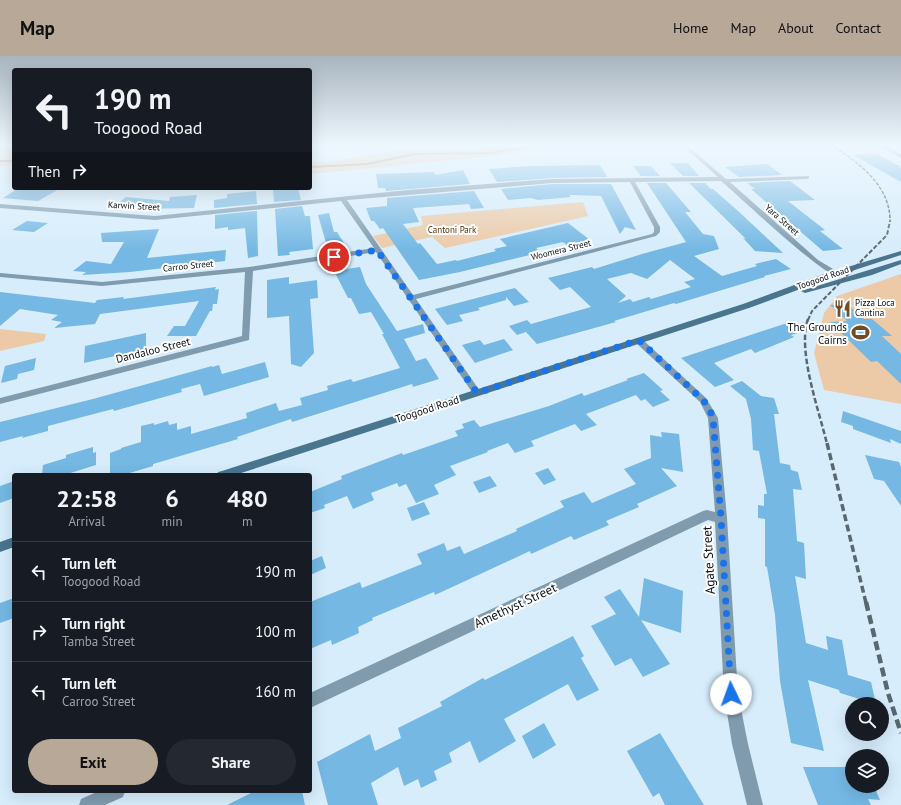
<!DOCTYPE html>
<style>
:root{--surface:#171b24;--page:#242831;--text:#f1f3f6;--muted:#9ea1a6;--line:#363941;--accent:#b7a898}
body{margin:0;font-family:"PT Sans",sans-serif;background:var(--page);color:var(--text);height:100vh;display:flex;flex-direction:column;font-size:15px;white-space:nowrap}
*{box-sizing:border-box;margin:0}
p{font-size:13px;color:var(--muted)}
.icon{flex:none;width:22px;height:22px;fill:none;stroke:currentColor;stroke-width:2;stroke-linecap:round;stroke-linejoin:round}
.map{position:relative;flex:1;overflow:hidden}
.panel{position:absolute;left:12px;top:417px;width:300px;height:320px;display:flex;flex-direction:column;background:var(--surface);border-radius:4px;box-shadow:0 4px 16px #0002}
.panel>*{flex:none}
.top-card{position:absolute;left:12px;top:12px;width:300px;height:122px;border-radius:4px;box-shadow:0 4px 16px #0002;background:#171b24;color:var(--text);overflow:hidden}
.tools{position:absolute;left:845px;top:641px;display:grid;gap:8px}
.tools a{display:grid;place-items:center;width:44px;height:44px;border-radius:50%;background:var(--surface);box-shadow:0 4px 16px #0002;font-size:20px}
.pin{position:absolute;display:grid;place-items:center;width:34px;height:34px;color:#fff;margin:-17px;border:2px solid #fff;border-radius:50%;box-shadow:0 1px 4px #0007}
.me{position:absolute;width:44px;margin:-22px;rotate:357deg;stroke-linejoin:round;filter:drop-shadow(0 0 3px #0008)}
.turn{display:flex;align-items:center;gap:14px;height:84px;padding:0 16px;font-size:18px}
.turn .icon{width:52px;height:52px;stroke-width:2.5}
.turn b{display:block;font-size:28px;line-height:34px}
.then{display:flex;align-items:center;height:38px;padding:0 16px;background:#0003;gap:8px;font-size:15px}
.eta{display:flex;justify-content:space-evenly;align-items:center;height:68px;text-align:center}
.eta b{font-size:24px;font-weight:600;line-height:28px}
.cta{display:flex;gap:8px;margin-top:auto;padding:8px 16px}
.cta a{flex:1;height:46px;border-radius:24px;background:var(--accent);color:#111;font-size:16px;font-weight:600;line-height:46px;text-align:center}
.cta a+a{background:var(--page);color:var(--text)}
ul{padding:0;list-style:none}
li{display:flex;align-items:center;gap:12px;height:60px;padding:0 16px;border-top:1px solid var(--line)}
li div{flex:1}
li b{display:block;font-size:15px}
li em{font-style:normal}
header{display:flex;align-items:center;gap:24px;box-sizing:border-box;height:56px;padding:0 20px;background:var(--accent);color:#111}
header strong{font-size:19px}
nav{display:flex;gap:22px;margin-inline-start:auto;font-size:14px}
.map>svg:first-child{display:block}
.green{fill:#eccaa7}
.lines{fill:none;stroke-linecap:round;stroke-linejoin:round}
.stream{stroke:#a68460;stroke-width:2}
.building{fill:#74b8e3;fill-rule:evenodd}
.street{fill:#7f9bad;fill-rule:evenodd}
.secondary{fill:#4a758f;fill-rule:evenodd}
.rail-far4{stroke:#59676f;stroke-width:1.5;stroke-dasharray:3.5 1.5;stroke-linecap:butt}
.rail-far3{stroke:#59676f;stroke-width:2;stroke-dasharray:4.5 2;stroke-linecap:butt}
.rail-far2{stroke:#59676f;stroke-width:2.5;stroke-dasharray:5.5 2.5;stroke-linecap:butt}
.rail-far1{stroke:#59676f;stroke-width:3.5;stroke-dasharray:7 3.5;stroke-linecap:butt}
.rail{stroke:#59676f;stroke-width:4.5;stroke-dasharray:9 4.5;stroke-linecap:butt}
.route{stroke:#1a73e8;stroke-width:7;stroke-dasharray:0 12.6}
.labels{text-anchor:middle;stroke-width:4;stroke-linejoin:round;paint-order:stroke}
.far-street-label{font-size:9px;fill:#0a1216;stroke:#fff}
.far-park-label{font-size:9px;fill:#553307;stroke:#fff}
.far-poi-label{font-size:9px;fill:#0a1216;stroke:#fff;text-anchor:start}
.poi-label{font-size:11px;fill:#0a1216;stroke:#fff;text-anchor:end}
.street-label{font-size:11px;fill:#0a1216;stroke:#fff}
.near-street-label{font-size:13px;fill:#0a1216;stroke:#fff}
</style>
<header>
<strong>Map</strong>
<nav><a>Home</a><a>Map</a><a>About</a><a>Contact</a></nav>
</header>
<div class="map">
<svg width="901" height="749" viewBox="0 0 901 749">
<rect width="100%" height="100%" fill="#d7edfc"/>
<path class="green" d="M0 89H10V92H14V109L0 110Z
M512 89H644L544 92 502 99 310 118V107L333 105 404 93 459 94Z
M583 146 588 160 445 192 432 181 382 192 373 180 423 169 421 160Z
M901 218V348L824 334 814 297 824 257 837 240Z
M0 273 46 278 44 285 0 295Z"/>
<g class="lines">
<path class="stream" d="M0 105H14
M310 111 367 108 415 98 491 97 536 89"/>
</g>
<path class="building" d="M877 98 901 111V126L853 99Z
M670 107H688L699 120H683Z
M767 108 782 119 739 121 725 111Z
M597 109 601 110 607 121 552 122 497 126 489 113 529 110Z
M633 110H651L660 120H641Z
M463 114 470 128 386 135 385 132H378L376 118 434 116 435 119Z
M790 125 815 144 788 145 825 174 820 175 843 193 823 195 751 133H755L747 127Z
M647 127H666L691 156H685L703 178 714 180 719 193 694 200 722 220 757 210 755 208 776 203 791 213 764 220 765 221 676 248 674 247 614 265 616 266 537 288 526 276 517 279 509 270 527 264 531 268 591 251 570 231 560 234 548 222 592 211 594 213 642 198 686 186ZM670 204 695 223 684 226 691 231 651 243 649 241 633 246 630 243 618 247 626 240 607 223 631 217 647 223Z
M689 127H705L711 133H713L737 154 783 197 755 195 743 182 746 183Z
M552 128H611L636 174 625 171 620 178 601 140 569 139 571 141 538 144 531 142 508 144 501 133Z
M19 132H61L38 145 3 142Z
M287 132H298L301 144 274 146 273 133Z
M256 135 257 148 214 152V144L227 142V138Z
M474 135 484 152 471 153 469 148 413 152 419 166 403 168 418 188 420 187 437 208 456 204 457 205 496 195 494 193 507 190 500 183 568 167 590 184 567 189 563 186 536 192 538 194 532 196 534 198 460 216 419 224 383 172 380 173 374 165H371L366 152 387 150V142Z
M197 139 194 152 141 153 113 151 126 141 169 145 170 141Z
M302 150 305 160H310L313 193 289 196 290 199 278 200 275 153Z
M257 155 258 200 248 202 245 172 228 174V171L215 173V159Z
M329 157 334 176H337L344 187 337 188 339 196 329 197 318 159Z
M27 165 48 167 34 176 12 174Z
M159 173 147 202 226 194 225 205 130 216 82 219 86 216 73 215 86 205 111 208 124 186H102L101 177Z
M360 211 366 228 397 275 423 268 425 277 404 283 416 305 426 302 439 323 413 331 412 328 292 366 291 363 237 381 238 383 153 408V410L123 419H110V397L121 393V392L141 386V370L154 367V369L168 365 169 369 177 367V374L191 370V378L247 362 246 357 276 347 279 355 302 349 300 342 328 334 327 330 351 323 353 326 400 312 382 278H384L371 256 359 258 351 242H348L334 215Z
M289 221V228L317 224 318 242 310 243 314 297 301 311 291 308 289 260 267 262V224Z
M216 231 215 234 219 233 217 248H213L212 255H210L196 280H167L174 270H185L199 245 100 258 95 268 54 272 62 266 51 264 58 259 20 253 0 270V236L95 247 97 244 124 241 123 243Z
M515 232 529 246 514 250 506 241V244L478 252 480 254 459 259 463 265 447 269 435 253Z
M847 248 864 263H872L892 280H882L901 298V328L877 305 871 306 830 266 847 265 830 249Z
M787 267 801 276 791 279 794 281 755 297 751 293 714 307 734 324 715 331 681 302Z
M146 277V293L84 307 85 290Z
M504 283 513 294 475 307 462 289 480 284 484 289Z
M36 302 34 314 18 318 17 323 1 327 5 310Z
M265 306 269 321 204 340 200 328 181 333 182 336 114 355 113 353 48 370V375L22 382 23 380 0 386V366L93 343 212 310V311L219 309 222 318Z
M644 317 663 334 660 335 670 344 653 351 645 343 641 345 636 339 586 358 597 369 581 375 575 368 531 385 534 390 515 397 508 387 487 395 488 396 450 410 456 419 434 429 439 438 416 447 406 428 399 431 397 427 371 437 374 444 353 453 347 440 324 449 325 452 310 457V436L342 423 341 420 402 397 403 399 458 380 455 375 464 372 462 368 474 364 480 371 549 350 582 337 584 340 628 324 626 323Z
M742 325 761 340 774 342 779 358H774L780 407 790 409 791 414 798 416 802 434 793 433 797 485 804 487 806 523 795 520 806 587 828 594 826 580 842 584 848 619 871 626 876 648 840 637 839 634 808 624 824 695 791 687 780 625 775 559 767 511 765 510V463L758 462V449L764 450V438H767L759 395 753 394 751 363 746 343 730 330Z
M843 355 901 375V388L890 383 891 387 853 373V370L841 366Z
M661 376 679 378 683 416 661 412 677 430 637 448 639 451 606 465 609 469 574 484 571 480 531 498 530 495 435 539 434 536 372 562 373 564 358 571 359 577 332 589 331 584 310 593V546L360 526 362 532 422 508 417 498 444 487 447 495 460 490 464 498 517 475 516 473 564 451 560 445 584 436 592 447 636 428 624 413 651 402 650 379 662 381Z
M93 391V397L96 396V409L64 419H42L43 409 66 402V399Z
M865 399 899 406 901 411V450L884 425 874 423Z
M548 412 556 424 544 429 535 417Z
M490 420 497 430 479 437 473 426Z
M14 425V442L0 447V430Z
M424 446 430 458 412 465 407 452Z
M322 500 326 512 310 519V505Z
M644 522 683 535 681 577 641 564 670 608 643 621 631 602 615 610 591 570 616 558 604 541 620 533 639 561Z
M14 542V562L0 567V547Z
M573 580 584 600 581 602 599 634 577 645 568 628 504 663 516 685 479 707 470 685 449 697 452 706 434 715 437 724 421 732 418 723 404 730 398 711 371 727 378 749H328L317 706 370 678 375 695 401 682 398 672 442 650 440 646 483 622 485 624Z
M544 667 556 689 533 703 522 680Z
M660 677 704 749H665L659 737 653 741 627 695Z
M803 711H852V730H874L880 744 868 743 871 749H818Z
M255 735H302L305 749H227Z"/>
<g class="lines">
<path class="street" d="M422 89H445L443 90Z
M682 89H687L726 123 809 120V122L807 123 730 126 818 204 838 216V220C825 222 737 138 721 125L635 126 660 171V176L656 180 416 243 480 335 482 337 480 339H474L376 196 253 215 249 284 0 348V342L242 280 245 216 102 230 0 221V217L102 226 249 211 374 192 341 145 155 164 0 152V148L155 160 408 134 552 123 718 121ZM630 126 654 171V176L652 178 413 239 347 144 552 127Z
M878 89H884L901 98V102Z
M639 282 642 283 706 342 718 362 727 462 738 638 748 688 763 749H747L732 688 724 638 715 466 708 464 310 652V637L703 455 707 454 715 456 708 362 700 346 636 287 635 285Z
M99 735H125L123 741 105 749H79L81 743Z"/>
<path class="secondary" d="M901 195V199L830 222 749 252 235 419H217L218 416 222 415 743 248 824 218Z
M901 204V208L872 219 805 237 801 235Z
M14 481V491L0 496V486Z"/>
<path class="rail-far4" d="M830 89C858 105 891 130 890 166"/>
<path class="rail-far3" d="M808 264 812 255 887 179 890 165"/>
<path class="rail-far2" d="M808 263C797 295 819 354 827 388"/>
<path class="rail-far1" d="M827 387 866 547"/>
<path class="rail" d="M866 546 888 637 901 677"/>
</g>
<linearGradient id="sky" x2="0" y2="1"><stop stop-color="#a8b4be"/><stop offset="0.46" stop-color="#edf7fe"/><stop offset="1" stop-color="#edf7fe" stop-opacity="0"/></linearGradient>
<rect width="901" height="194" fill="url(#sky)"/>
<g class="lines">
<path class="route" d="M334 201 377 194 477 337 639 284 703 344 709 352 713 362 721 462 731 638"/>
</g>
<defs>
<symbol id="restaurant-bare" viewBox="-9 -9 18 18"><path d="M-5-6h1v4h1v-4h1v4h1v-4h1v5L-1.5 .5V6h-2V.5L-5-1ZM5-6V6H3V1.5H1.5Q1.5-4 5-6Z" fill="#704d26" stroke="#fff" stroke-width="2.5" paint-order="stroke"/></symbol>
<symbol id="stadium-bare" viewBox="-9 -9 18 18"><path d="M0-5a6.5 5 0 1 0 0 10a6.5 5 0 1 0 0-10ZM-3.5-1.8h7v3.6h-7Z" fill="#704d26" stroke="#fff" stroke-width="2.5" paint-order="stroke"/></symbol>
</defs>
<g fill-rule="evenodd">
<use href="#restaurant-bare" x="830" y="240" width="25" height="25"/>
<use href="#stadium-bare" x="848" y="264" width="25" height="25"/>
</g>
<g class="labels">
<g class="far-street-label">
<text transform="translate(134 150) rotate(3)" y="3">Karwin Street</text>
<text transform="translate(782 164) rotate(41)" y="3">Yara Street</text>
<text transform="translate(561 194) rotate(-14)" y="3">Woomera Street</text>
<text transform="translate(188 210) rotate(-6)" y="3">Carroo Street</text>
<text transform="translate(823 222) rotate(-19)" y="3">Toogood Road</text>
</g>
<g class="far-park-label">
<text x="452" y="177">Cantoni Park</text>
</g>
<g class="far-poi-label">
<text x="855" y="250">Pizza Loca<tspan x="855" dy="10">Cantina</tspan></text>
</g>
<g class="poi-label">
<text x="847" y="275">The Grounds<tspan x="847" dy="13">Cairns</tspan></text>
</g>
<g class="street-label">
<text transform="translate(153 294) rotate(-14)" y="4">Dandaloo Street</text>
<text transform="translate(427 353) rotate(-18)" y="4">Toogood Road</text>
</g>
<g class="near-street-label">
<text transform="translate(708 504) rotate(-93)" y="5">Agate Street</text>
<text transform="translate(515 549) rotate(-25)" y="5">Amethyst Street</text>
</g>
</g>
</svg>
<div class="tools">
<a><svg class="icon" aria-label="search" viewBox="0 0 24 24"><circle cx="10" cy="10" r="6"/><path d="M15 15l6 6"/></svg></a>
<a><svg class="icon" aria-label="layers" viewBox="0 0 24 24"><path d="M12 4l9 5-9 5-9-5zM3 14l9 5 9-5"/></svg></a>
</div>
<div class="pin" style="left:334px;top:201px;background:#d93025"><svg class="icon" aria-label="arrive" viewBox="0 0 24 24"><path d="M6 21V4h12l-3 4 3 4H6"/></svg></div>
<svg class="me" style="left:731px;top:638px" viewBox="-20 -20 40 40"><circle r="19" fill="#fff"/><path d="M0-13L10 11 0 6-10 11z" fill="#1a73e8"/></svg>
<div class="top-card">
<div class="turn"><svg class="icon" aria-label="left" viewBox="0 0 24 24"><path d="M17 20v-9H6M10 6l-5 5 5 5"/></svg><div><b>190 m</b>Toogood Road</div></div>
<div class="then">Then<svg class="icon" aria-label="right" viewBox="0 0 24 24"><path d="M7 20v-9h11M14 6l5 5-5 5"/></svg></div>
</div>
<section class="panel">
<div class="eta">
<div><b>22:58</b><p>Arrival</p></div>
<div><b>6</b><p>min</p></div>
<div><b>480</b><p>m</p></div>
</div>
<ul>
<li><svg class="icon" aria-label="left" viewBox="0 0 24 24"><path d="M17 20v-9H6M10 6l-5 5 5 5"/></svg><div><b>Turn left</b><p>Toogood Road</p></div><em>190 m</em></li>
<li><svg class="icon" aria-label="right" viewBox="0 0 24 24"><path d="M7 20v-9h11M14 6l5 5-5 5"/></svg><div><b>Turn right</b><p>Tamba Street</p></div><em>100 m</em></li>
<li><svg class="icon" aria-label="left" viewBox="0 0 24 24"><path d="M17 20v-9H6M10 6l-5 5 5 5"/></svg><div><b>Turn left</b><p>Carroo Street</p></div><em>160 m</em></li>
</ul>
<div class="cta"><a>Exit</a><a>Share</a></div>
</section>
</div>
